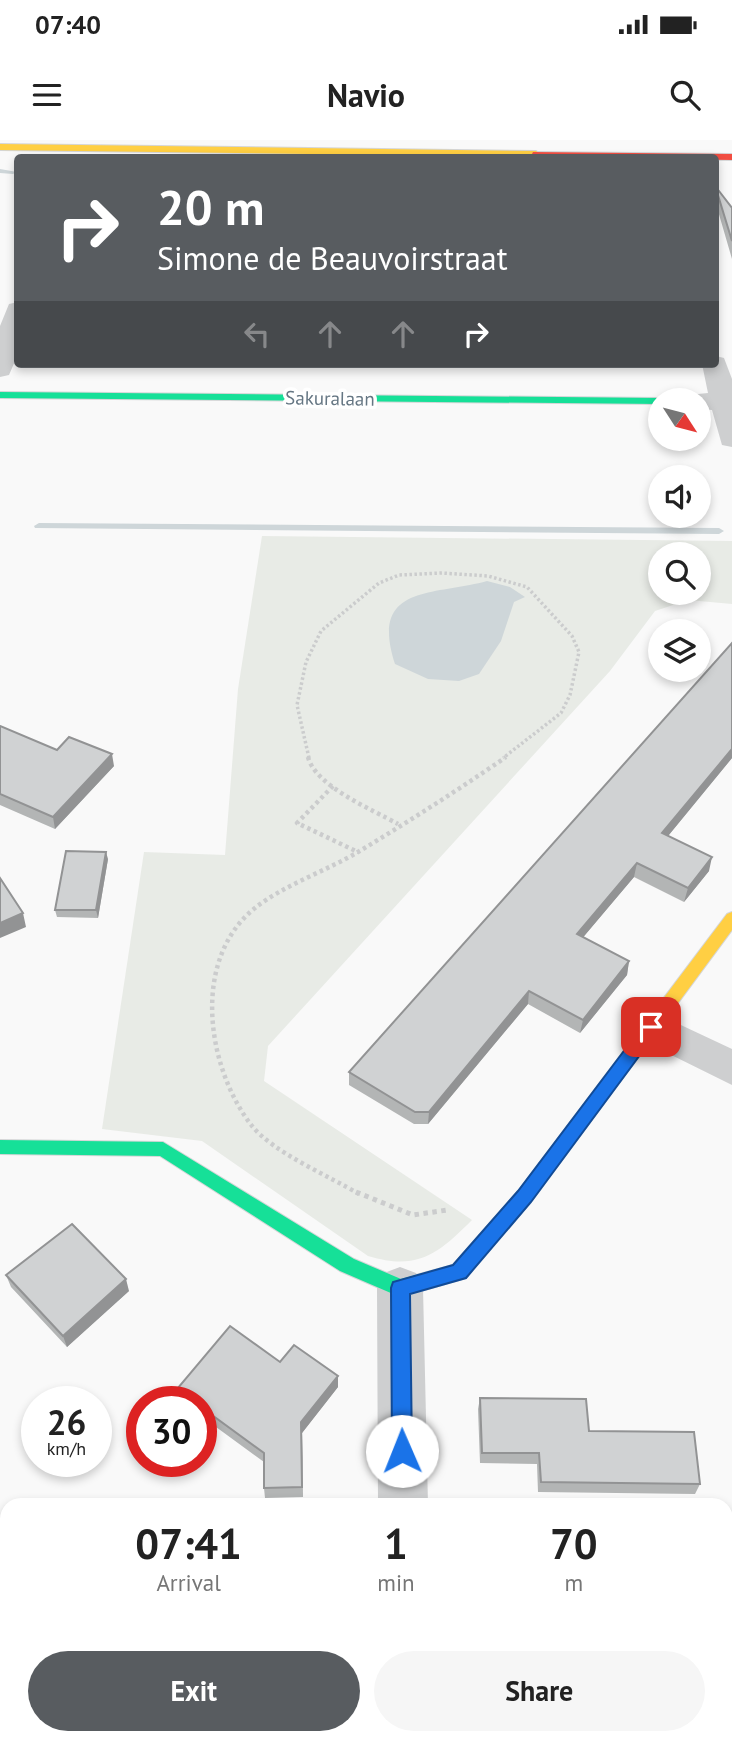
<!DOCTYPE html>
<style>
:root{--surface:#fff;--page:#f6f6f6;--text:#222;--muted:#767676;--accent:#585c60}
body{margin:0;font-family:"PT Sans",sans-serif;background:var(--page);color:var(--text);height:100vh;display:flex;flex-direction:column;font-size:26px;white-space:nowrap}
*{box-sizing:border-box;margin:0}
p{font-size:23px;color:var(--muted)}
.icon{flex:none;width:38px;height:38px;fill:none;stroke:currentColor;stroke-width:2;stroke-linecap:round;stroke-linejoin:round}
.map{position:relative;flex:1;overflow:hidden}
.sheet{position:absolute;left:0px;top:1358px;width:733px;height:247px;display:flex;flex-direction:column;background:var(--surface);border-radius:21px 21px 0 0;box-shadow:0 4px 10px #0003}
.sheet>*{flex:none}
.top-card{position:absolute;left:14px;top:14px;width:705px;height:214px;border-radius:7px;box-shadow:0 4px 10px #0003;background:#585c60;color:#fff;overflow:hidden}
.needle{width:46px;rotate:126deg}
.fabs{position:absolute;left:648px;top:248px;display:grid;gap:14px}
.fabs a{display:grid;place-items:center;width:63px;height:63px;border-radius:50%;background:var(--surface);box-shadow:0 4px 10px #0003;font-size:35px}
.speed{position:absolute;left:21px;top:1246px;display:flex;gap:14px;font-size:35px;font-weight:700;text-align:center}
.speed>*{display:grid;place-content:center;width:91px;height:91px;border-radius:50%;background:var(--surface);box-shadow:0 4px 10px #0003;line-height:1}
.speed small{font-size:18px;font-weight:400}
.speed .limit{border:10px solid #d22;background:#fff;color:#111}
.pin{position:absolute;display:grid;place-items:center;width:60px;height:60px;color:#fff;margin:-30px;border-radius:14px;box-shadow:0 4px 10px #0006}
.me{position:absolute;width:77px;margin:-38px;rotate:359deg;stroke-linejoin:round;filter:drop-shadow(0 0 5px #0008)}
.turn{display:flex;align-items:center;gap:24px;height:147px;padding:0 28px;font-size:32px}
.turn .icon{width:91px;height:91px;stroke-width:2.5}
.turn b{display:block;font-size:49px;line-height:60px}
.lanes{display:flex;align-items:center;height:66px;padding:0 28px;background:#0003;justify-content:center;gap:35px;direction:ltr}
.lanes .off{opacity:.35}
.eta{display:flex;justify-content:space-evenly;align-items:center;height:119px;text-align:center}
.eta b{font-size:42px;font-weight:700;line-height:49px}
.action{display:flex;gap:14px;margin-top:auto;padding:14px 28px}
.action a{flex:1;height:80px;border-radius:42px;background:var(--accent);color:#fff;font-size:28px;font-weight:700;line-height:80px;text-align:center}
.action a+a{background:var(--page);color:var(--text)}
.status{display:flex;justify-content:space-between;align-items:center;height:49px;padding:0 35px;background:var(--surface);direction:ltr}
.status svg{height:19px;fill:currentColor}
header{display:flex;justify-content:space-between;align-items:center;height:91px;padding:0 28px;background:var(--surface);font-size:32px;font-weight:700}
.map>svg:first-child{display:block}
.green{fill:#e8ebe6;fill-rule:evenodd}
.water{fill:#ced6d9}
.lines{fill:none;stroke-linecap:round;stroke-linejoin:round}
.stream{fill:#ced6d9;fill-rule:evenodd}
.fast-casing{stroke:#d5d6d7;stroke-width:2}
.slow-casing{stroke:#d5d6d7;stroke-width:2}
.jam-casing{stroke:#d5d6d7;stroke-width:2}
.path-far2{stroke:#cbcccd;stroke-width:3.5;stroke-dasharray:2.5 2.5;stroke-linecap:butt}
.path-far1{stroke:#cbcccd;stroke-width:4.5;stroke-dasharray:3.5 3.5;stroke-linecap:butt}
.path{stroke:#cbcccd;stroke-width:5;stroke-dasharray:4.5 4.5;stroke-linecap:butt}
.street{fill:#cecfd0;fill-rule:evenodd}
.fast{fill:#16e098;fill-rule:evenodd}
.slow{fill:#ffcf43;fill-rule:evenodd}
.jam{fill:#f24e42;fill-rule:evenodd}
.wall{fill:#b3b5b5}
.shaded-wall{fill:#929394}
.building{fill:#d0d2d3;stroke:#929394;stroke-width:2}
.route{fill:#1a73e8;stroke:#114b97;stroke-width:2}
.labels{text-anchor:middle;stroke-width:7;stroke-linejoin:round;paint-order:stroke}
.far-street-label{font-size:19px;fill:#657683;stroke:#fff}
</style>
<div class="status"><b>07:40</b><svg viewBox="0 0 49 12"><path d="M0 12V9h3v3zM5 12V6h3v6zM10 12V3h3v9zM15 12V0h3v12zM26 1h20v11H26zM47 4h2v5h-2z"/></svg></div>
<header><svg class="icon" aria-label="menu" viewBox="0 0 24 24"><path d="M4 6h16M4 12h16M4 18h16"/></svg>Navio<svg class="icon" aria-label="search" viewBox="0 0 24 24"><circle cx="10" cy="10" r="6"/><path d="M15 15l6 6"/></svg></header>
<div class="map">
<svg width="732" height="1604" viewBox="0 0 732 1604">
<rect width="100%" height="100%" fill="#f9f9f9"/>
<path class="green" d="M262 396 732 401V464L688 460 655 471 610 531 268 906 264 941 472 1080C438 1114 418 1131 368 1116L202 1001 102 989 144 712 225 715 238 549ZM660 415H698V453H660Z"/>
<path class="water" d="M487 441 510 447 525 457 514 462 501 501 479 534 459 541 428 539 395 524C369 444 433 456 487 441Z"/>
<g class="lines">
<path class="stream" d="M0 29 17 32 13 34 0 33Z
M39 383 719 388 724 391 719 394 35 388 34 386Z"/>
<defs>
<path id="fast" d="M0 252 660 258 665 261H660V264L0 258Z
M0 1000 163 1002 354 1119 401 1139 453 1125 474 1101 480 1099 486 1101 489 1107 466 1138 400 1157 340 1131 160 1016 0 1014Z"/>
<path id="slow" d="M0 4 536 11 540 14 536 17 0 10Z
M732 772V790L531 1062 486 1113 480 1115 474 1113 471 1107 474 1101 519 1050 727 774Z"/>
<path id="jam" d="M533 12 732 14V20L536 17 532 14Z"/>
</defs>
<use href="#fast" class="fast-casing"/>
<use href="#slow" class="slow-casing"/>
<use href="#jam" class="jam-casing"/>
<path class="path-far2" d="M309 618 297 565 306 522 321 491 379 443 399 435 442 433 488 436 527 447 572 496 579 512 570 555 561 573 503 618"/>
<path class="path-far1" d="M308 617C315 646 373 670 398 684
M333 646 297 683 358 712
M359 1054C329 1036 274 1013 252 986 206 927 191 819 255 768 282 746 328 730 358 712 408 682 458 650 506 617"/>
<path class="path" d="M356 1052 413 1075 447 1070"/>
<path class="street" d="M18 162V214L9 235 0 237V186L9 164Z
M716 216 724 218 732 239V307L722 305 712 270 698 269V261H685L688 255 708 253 702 224H716Z
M651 871 732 909V945L637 898 631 887 637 876Z
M400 1127 416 1133 423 1148 428 1365H378L377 1148 384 1133Z
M377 1598H432L434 1604H378Z"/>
<use href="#fast" class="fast"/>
<use href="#slow" class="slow"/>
<use href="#jam" class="jam"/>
</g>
<path class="wall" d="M717 52 732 68V119L716 64Z
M732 503V618L668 696 709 731 684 762 634 737 583 797 629 821 627 835 580 893 528 864 428 984H414L349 945V932Z
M0 586 57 610 114 626 55 689 0 665Z
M108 719 98 778 57 777 55 770Z
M6 1135 129 1151 67 1207 11 1147Z
M280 1222 338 1247 302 1293 303 1357 265 1358 264 1348V1322L201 1276V1262H181L179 1260 177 1249Z
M480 1258 589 1291 700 1344 695 1354 538 1352 537 1324 480 1323 478 1269Z"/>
<path class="shaded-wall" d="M732 609V618L659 707 662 693Z
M112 614 114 626 55 689 53 677Z
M106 712 108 719 98 778 96 770Z
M712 717 709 731 684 762 688 748Z
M637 723 634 737 575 807 577 794Z
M23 773 26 787 0 798V783Z
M629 821 627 835 580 893 583 880Z
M529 851 528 864 428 984 429 972Z
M126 1139 129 1151 67 1207 63 1196Z
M338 1236V1247L302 1293 303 1357 301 1282Z
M268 1598H271L270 1604H267Z"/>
<path class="building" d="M719 51 732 68V101L717 52Z
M732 503V609L662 693 712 717 688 748 637 723 577 794 629 821 583 880 529 851 429 972H415L349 932Z
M0 586 57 610 69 597 112 614 53 677 0 654Z
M66 711 106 712 96 770H55Z
M0 738 23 773 0 783Z
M72 1084 126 1139 63 1196 6 1135Z
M230 1186 280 1222 294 1205 338 1236 301 1282 302 1347 264 1348V1313L201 1267V1262H194L177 1249Z
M480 1258 586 1259 589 1291 694 1292 700 1344 541 1342 539 1313H482Z
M179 1598H268L267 1604H187L178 1602Z
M536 1598H679L680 1604H536Z"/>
<path class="route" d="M651 881 659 887 657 892 531 1062 466 1138 410 1154 412 1311 409 1318 402 1321 395 1318 392 1311 391 1148 393 1142 453 1125 518 1051 645 883Z"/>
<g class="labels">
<g class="far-street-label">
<text transform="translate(330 258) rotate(1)" y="7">Sakuralaan</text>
</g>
</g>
</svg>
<div class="fabs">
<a><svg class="needle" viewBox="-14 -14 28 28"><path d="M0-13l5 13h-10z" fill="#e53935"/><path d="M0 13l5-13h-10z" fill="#767676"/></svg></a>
<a><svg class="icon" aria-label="sound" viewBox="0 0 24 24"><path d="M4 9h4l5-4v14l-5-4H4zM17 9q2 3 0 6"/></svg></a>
<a><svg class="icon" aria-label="search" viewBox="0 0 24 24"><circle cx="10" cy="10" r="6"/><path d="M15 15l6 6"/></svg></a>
<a><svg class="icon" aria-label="layers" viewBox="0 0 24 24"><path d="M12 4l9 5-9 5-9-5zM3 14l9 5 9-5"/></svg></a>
</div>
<div class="speed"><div>26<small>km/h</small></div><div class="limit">30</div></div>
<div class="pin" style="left:651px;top:887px;background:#d93025"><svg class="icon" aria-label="arrive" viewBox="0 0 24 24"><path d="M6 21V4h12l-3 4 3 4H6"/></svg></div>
<svg class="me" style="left:402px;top:1311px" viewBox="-20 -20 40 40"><circle r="19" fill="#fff"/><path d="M0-13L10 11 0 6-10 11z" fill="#1a73e8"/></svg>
<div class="top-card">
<div class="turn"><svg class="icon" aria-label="right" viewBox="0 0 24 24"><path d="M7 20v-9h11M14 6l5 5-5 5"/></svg><div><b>20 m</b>Simone de Beauvoirstraat</div></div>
<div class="lanes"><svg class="icon off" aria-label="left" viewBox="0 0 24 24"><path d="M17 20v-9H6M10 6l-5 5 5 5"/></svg><svg class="icon off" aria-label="ahead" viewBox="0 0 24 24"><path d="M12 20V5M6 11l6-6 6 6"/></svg><svg class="icon off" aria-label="ahead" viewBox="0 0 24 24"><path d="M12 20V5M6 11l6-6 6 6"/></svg><svg class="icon" aria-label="right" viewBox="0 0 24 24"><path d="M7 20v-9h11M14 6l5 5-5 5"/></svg></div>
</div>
<section class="sheet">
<div class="eta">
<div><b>07:41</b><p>Arrival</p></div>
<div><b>1</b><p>min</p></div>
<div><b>70</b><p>m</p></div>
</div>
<div class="action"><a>Exit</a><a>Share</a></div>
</section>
</div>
